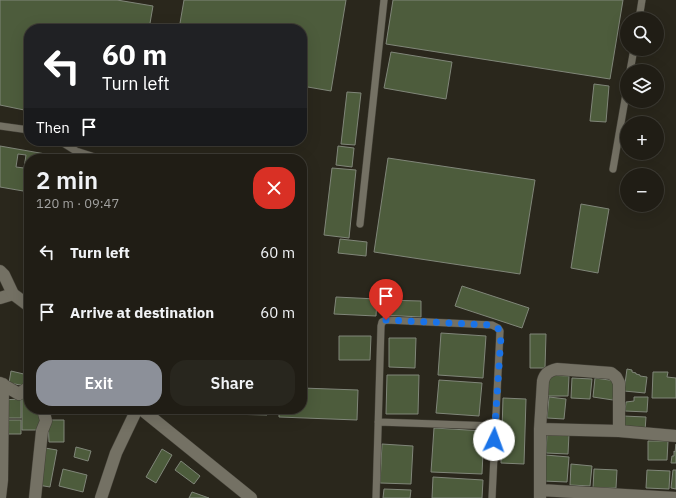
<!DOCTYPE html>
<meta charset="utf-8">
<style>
:root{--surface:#201d15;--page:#28261e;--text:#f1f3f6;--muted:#a2a2a0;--line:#3d3b34;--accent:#8c9099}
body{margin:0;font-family:"IBM Plex Sans",sans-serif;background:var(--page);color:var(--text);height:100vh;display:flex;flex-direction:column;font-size:15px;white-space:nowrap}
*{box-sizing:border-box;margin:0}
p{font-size:13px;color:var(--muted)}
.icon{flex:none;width:22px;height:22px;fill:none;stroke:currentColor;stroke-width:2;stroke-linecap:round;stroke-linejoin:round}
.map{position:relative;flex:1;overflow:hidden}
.details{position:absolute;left:24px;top:154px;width:283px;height:260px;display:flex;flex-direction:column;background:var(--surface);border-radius:16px;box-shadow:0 4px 16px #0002,0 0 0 1px var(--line)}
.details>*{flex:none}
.guide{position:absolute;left:24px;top:24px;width:283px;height:122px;border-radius:16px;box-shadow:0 4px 16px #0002,0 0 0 1px var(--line);background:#202124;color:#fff;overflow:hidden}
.controls{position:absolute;left:620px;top:12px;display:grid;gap:8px}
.controls a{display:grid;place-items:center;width:44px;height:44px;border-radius:50%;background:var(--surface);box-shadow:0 4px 16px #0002,0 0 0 1px var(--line);font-size:20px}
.pin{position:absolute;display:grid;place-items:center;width:34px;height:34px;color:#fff;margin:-41px -17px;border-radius:50% 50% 50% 0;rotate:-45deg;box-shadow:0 0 4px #0007}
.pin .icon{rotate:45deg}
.me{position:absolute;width:44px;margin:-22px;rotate:3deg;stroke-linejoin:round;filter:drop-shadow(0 0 3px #0008)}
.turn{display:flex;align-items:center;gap:14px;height:84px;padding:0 12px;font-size:18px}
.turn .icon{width:52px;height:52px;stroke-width:2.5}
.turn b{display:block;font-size:28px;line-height:34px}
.then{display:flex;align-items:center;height:38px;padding:0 12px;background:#0003;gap:8px;font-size:15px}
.round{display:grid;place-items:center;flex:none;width:42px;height:42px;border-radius:16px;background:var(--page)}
.headline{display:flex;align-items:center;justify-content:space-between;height:68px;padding:0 12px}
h1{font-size:24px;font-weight:600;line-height:30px}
.button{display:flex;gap:8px;margin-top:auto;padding:8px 12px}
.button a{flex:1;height:46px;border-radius:16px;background:var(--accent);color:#fff;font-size:16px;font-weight:600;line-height:46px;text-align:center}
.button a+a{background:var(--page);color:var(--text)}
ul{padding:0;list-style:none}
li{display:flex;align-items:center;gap:12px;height:60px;padding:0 12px}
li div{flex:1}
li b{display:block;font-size:15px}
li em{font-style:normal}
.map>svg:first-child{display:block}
.building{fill:#4d5c3c;stroke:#808679;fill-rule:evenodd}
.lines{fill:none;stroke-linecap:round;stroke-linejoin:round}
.service-casing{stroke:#454239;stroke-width:8}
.minor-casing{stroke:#454239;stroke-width:13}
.tertiary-casing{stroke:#454239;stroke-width:13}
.service{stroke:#747164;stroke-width:7}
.minor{stroke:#747164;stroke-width:12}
.tertiary{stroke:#747164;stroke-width:12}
.route{stroke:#1a73e8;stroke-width:7;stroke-dasharray:0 12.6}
</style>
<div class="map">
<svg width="676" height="498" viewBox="0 0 676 498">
<rect width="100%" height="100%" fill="#2a271c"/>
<path class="building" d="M0 0H117L153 6 149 29H29V111L0 105Z
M184 0H346L331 91 302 86V29H179Z
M393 0H623L610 79 386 44Z
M391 52 452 62 446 99 384 88Z
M594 84 609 86 606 122 590 121Z
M347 92 361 93 355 145 341 144Z
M0 146 74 159H29V192L0 187ZM18 154 26 155 24 168 16 167Z
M338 146 354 148 352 167 336 165Z
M388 158 535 180 520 274 374 252Z
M332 168 356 170 349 238 324 235Z
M581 204 609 209 598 273 571 268Z
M340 239 367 242 366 256 338 253Z
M462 286 529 308 522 328 455 306Z
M336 297 377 299 376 316 334 314Z
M382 300 421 301V317L382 315Z
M441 333 486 336 483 378 438 375Z
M530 334H546L545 368H530Z
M339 336H371L370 360H339Z
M389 338H416L415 368 389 367Z
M627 369 632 370V372L636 373V374L640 375V376L647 377 645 393 624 391Z
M11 371 28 375 26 386 9 383Z
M653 372H668L667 377 676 378V398H652Z
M387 375H419L418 414H386Z
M547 375 569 376 568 396H546Z
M572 378 592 379 590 399 571 398Z
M595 378 616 381 613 400 593 397Z
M439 380 482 383 479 416 436 413Z
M302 388 358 390 357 420 279 417V409H302Z
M549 397 566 399 564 419 547 418Z
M634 397H648L647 412 625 411 626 402 634 401Z
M22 398H29V409H45L40 430H22Z
M503 398 526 399 524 464 501 463Z
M21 399V418H0V400Z
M187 409H221L220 414 187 413Z
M227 409H267V415L227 414Z
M623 416 646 417 645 431 622 430Z
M2 420H21V434H2Z
M48 420H64V442H49Z
M434 428 484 431 482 474 431 472Z
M547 433 569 434 568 454 546 453Z
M648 441H668L667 460H648Z
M382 444 413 446 411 484 380 483Z
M676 444V463H671L672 456H674V451L675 452Z
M76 447 91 451 88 461 74 457Z
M45 448 57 450 50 487 38 485Z
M162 449 172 455 156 483 146 477Z
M545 455 569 457 567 482 543 481Z
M181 461 200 476 194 484 175 470Z
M571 464 592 466 590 486 570 485Z
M63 469 87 475 83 492 59 486Z
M594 469 617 470 616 488H593Z
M647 470 670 471 669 489 646 488Z
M673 470H676V489L671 488Z
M433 477 483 480 482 498H432Z
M384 489 411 490 410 498H383Z
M192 492 209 498H189Z"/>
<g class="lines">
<defs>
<path id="service" d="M639 19 642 0
M630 71 634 49
M0 126 29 130
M60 141 76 151 101 159
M613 169 627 88
M360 224 384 0
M378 422 495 426
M376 498 381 326 382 322 386 320 492 325 498 328 500 331 492 498"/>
<path id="minor" d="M0 298 13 294
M0 383 19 394 29 387
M540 429 543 381C545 373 549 371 557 369L611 373 616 377 619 383V431
M540 490 676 498
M0 497 2 480 3 384
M35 498 42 431 46 421 43 409
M101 498 116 453 137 409
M540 498V429L619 431 676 436"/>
<path id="tertiary" d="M0 271 4 275 13 294 29 306
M141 409 251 498"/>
</defs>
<use href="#service" class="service-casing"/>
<use href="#minor" class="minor-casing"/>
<use href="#tertiary" class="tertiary-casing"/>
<use href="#service" class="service"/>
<use href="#minor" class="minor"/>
<use href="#tertiary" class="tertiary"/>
</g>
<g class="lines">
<path class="route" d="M386 320 492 325C498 328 500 329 501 336L494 440"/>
</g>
</svg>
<div class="controls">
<a><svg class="icon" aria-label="search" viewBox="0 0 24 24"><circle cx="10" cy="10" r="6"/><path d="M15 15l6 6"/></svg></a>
<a><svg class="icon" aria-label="layers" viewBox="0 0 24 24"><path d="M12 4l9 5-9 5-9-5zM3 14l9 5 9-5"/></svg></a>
<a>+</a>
<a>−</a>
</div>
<div class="pin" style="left:386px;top:320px;background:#d93025"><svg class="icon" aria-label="arrive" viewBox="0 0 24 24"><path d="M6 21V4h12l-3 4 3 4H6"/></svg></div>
<svg class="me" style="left:494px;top:440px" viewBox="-20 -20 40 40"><circle r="19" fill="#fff"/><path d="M0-13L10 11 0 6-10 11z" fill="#1a73e8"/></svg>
<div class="guide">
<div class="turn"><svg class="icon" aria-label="left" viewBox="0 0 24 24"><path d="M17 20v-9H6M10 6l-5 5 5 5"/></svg><div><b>60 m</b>Turn left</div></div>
<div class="then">Then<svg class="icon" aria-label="arrive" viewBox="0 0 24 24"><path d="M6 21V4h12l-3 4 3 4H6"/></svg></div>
</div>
<section class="details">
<div class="headline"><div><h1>2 min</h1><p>120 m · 09:47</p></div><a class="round" style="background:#d93025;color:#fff"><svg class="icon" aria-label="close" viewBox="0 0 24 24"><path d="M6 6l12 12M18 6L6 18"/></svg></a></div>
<ul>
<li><svg class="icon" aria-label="left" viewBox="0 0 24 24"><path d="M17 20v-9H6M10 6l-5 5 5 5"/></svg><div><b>Turn left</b></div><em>60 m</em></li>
<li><svg class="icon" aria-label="arrive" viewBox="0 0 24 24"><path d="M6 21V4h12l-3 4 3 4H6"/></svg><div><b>Arrive at destination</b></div><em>60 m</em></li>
</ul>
<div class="button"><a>Exit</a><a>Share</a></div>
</section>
</div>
